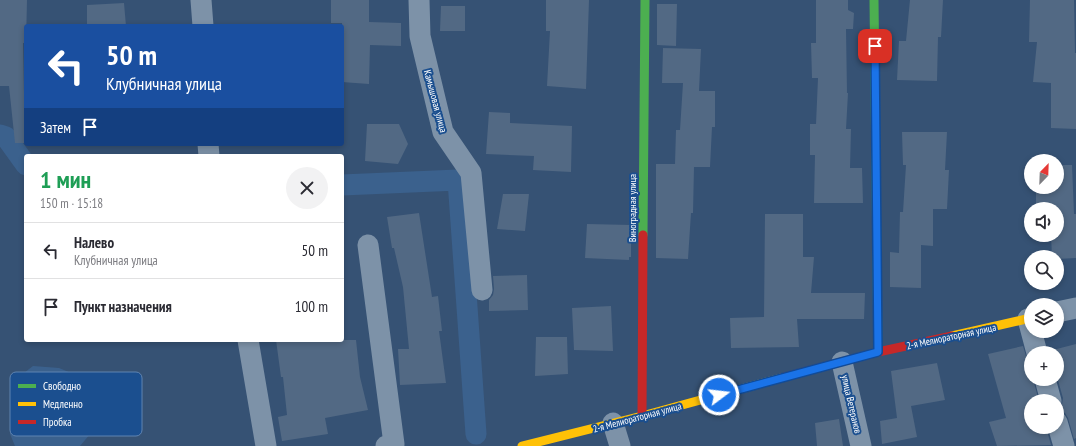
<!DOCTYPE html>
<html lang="ru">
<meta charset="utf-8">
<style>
:root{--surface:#fff;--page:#f2f2f3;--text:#2b2b33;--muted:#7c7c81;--line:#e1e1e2}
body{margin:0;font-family:"PT Sans Narrow",sans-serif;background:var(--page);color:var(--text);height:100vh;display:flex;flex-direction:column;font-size:15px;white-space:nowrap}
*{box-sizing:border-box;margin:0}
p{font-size:13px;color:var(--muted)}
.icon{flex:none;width:22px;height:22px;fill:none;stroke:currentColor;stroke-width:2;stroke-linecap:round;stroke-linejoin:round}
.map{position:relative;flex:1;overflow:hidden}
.drawer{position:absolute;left:24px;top:154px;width:320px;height:188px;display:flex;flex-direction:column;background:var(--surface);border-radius:4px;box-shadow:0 2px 6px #0003}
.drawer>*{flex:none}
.hud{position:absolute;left:24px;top:24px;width:320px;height:122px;border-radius:4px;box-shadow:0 2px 6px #0003;background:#1a4fa0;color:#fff;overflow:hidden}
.needle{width:26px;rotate:23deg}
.buttons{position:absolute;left:1024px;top:154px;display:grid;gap:8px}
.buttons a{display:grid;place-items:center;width:40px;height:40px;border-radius:50%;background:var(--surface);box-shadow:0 2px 6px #0003;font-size:20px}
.pin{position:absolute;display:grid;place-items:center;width:34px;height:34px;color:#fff;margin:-17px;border-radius:8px;box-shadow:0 2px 6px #0006}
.me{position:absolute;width:44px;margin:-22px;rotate:75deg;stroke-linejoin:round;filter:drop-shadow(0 0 3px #0008)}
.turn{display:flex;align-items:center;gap:14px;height:84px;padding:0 16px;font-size:18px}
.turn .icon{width:52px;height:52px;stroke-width:2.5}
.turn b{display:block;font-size:28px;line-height:34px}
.then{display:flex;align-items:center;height:38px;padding:0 16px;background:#0003;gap:8px;font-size:15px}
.round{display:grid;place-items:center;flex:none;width:42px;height:42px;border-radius:21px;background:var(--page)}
.headline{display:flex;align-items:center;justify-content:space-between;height:68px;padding:0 16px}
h1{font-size:24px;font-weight:700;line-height:30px;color:#1e9e55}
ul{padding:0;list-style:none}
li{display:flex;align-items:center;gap:12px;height:56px;padding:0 16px;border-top:1px solid var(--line)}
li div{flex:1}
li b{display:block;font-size:15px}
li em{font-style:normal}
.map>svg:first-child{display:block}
.water{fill:#3b618d}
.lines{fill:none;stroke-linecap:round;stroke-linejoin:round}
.canal{stroke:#3b618d;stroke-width:21}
.building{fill:#526984}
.street{stroke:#7d92a8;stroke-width:21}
.fast{stroke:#4caf50;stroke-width:9}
.slow{stroke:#ffc107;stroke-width:9}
.jam{stroke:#c62828;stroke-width:9}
.route-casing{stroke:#114b97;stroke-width:10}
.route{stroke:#1a73e8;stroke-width:7}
.labels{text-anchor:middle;stroke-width:4;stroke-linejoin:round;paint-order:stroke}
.street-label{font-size:10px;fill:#fff;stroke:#1b4f8f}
.key{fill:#1b4f8f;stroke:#5f84b1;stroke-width:1}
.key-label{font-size:11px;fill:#fff}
</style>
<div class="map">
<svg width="1076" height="446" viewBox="0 0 1076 446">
<rect width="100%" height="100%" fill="#365274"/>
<path class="water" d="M33 366 59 368 88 380 100 399 96 427 80 446H15L10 434 15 380Z"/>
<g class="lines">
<path class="canal" d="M0 135 6 137 26 165
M342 185 458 180 476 434"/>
</g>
<path class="building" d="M0 0H27L26 43H23L24 94H26V143H15L9 86H0Z
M331 0H369V22L401 23V46L370 45 369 84 342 82V23H331Z
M546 0H589L586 89 547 86 550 31H546Z
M816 0H848V10L854 13 853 29H846L847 93H848L846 129H851L850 168H862L863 203H814L815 155H810V124H816L818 78H812L811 43H816Z
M910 0H943L941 37H938L937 81 897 80 899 41H906Z
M1030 0H1074L1075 53H1076V129L1051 128V83L1033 82 1037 42H1029Z
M124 3 126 26H87V5Z
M657 4H677L676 46 657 45Z
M441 6H465V31H440Z
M663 48 701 49 699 91H715V127H712L710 167H694L693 213H691L688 259 656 258V164H675L676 130H680L683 83H662Z
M489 112 510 113V123L572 126 571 172 533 170 534 156 486 154Z
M367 124H399L408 144 398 164 365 161Z
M902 132H947L945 170H949L947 209H933V246L921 245V288L890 287V252L899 253 900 212H903L906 165H903Z
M1057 165H1072L1074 214H1076V258L1057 259V257H1052L1051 235H1057V209H1051V207H1036V187H1057Z
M503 194H529L525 231 497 229Z
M419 213 432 297 438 296 442 331H439L446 383 400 385 398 349H409L403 287 394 248H392L387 217Z
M765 214H803V257H814L811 293H865L864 319H797L799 347 731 348 730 318 764 317Z
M587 224 631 225V257H629V260L585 258Z
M527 275 528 310 489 311V300L493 295 494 289 493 276Z
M611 306 613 351 574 350 572 308Z
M536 337H567L568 374 535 376Z
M276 340H356L360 377 368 410 325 418 328 434 282 441 278 417 287 415 283 377H281Z
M1076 344V438L1074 439 1068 418 1065 413 1058 410 1062 404 1063 398 1057 377V353H1049V351Z
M1023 346 1026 356 1031 363V379H1033L1039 401H1031V427H1046L1051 445 997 446 989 422 1006 418 988 354Z
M937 363 945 400 911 406 917 437 882 444 880 421 897 418 891 371Z
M839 419 843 446H817L815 423Z"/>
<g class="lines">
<path class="street" d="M201 0 203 26
M419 0 420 36 443 132 471 173 482 290
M208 144 209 156
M368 245 394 444 386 446
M1057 312 1076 308
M1028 319 1037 353
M248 340 266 446
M842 362 861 446
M1045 379 1051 401
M1057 422 1064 446
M613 423 620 446"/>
<path class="fast" d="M874 0 878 352
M643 235 645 0"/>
<path class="slow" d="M952 336 1031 318
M522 446 642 416 781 378"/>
<path class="jam" d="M781 378 878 352 952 336
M642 416 643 235"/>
</g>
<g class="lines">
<defs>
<path id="route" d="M719 395 878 352 875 46"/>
</defs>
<use href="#route" class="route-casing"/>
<use href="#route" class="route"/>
</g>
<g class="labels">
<g class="street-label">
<text transform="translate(436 101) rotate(75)" y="4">Камышовая улица</text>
<text transform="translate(632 208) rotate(-90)" y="4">Виноградная улица</text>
<text transform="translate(951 336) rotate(-12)" y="4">2-я Мелиораторная улица</text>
<text transform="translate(852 404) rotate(77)" y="4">улица Ветеранов</text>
<text transform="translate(637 417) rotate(-15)" y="4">2-я Мелиораторная улица</text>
</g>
</g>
<rect x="10" y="372" width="132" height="64" rx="6" class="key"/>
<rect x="18" y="384" width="18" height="4" fill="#4caf50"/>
<rect x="18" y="402" width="18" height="4" fill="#ffc107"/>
<rect x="18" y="420" width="18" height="4" fill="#c62828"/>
<g class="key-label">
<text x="43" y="390">Свободно</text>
<text x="43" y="408">Медленно</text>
<text x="43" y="426">Пробка</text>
</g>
</svg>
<div class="buttons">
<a><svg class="needle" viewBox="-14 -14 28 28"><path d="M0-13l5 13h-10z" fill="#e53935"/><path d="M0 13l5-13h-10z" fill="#7c7c81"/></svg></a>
<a><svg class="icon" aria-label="sound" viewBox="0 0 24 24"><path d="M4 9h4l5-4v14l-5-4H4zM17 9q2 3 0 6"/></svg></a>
<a><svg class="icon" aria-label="search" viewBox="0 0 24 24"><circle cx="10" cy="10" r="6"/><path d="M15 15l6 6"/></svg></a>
<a><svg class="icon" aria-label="layers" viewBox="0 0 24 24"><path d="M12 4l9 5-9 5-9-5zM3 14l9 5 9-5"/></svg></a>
<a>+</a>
<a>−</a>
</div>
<div class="pin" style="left:875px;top:46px;background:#d93025"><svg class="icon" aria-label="arrive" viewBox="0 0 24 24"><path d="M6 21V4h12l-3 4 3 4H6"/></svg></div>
<svg class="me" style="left:719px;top:395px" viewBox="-20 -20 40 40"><circle r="17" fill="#1a73e8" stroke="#fff" stroke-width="3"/><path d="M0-11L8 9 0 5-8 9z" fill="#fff"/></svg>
<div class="hud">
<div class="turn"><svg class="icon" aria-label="left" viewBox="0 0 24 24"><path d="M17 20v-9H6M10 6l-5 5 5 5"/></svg><div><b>50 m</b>Клубничная улица</div></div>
<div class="then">Затем<svg class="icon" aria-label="arrive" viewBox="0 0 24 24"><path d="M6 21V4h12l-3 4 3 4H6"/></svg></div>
</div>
<section class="drawer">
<div class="headline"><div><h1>1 мин</h1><p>150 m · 15:18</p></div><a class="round"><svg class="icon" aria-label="close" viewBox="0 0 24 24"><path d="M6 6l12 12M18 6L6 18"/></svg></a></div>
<ul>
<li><svg class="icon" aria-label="left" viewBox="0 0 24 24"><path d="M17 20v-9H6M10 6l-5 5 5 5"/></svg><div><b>Налево</b><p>Клубничная улица</p></div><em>50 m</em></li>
<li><svg class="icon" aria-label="arrive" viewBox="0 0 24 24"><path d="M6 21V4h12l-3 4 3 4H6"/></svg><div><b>Пункт назначения</b></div><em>100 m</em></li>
</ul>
</section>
</div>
